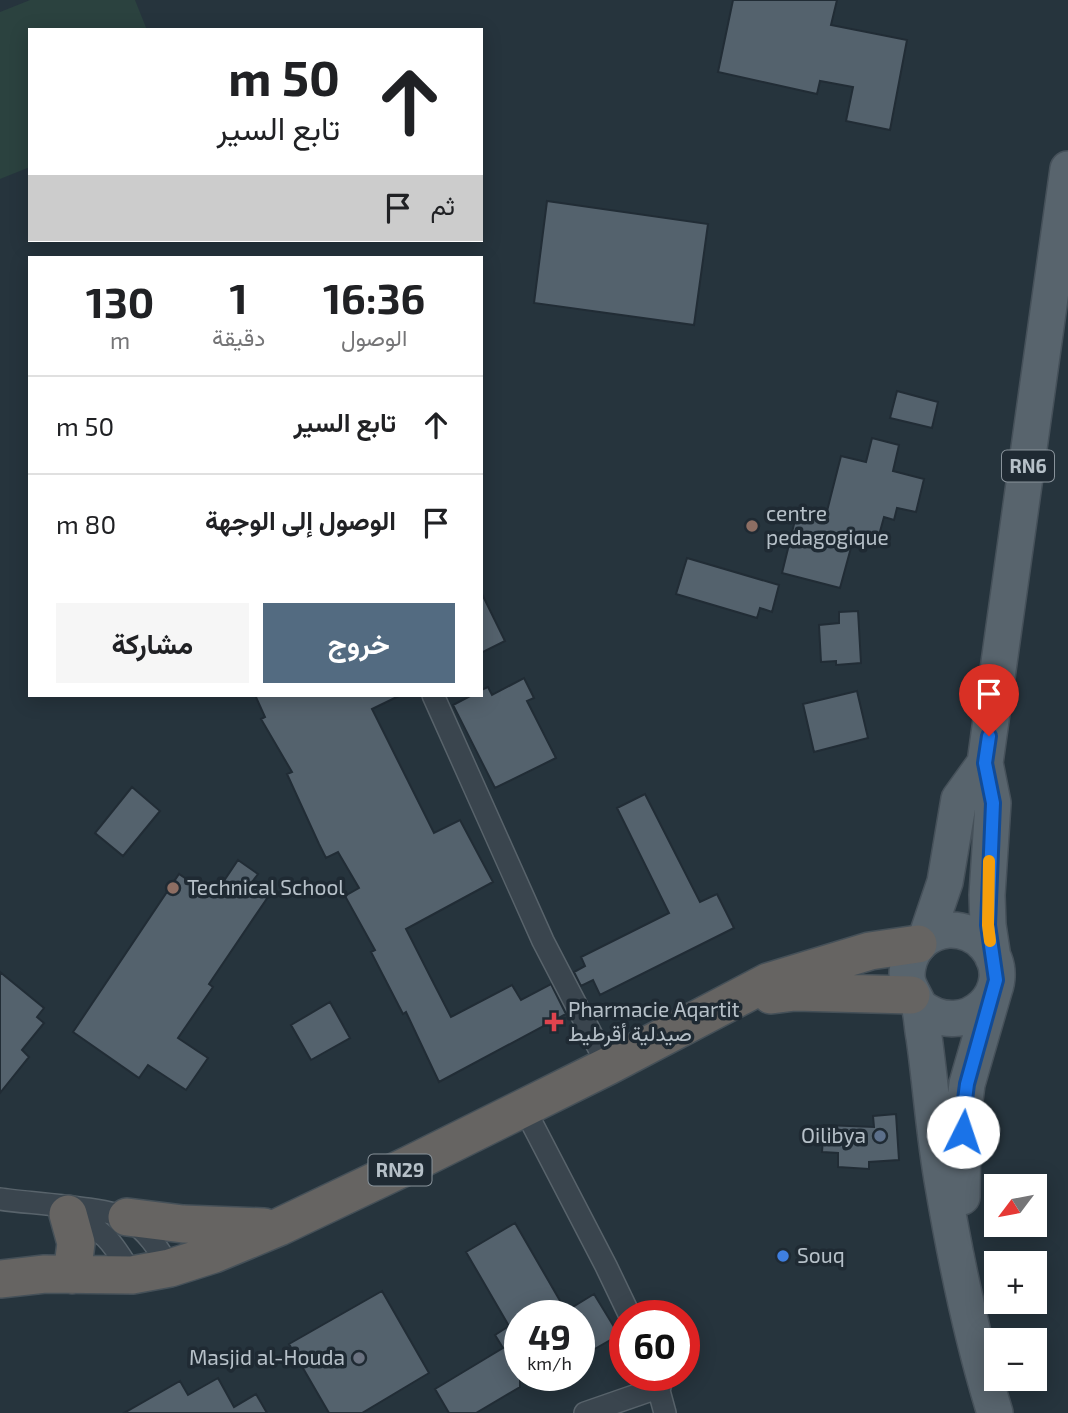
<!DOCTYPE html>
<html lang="ar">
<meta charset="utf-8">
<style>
:root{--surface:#fff;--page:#f6f6f6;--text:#202124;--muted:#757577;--line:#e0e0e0;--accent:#536b81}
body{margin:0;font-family:"Exo 2",Vazirmatn,sans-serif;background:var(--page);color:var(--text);direction:rtl;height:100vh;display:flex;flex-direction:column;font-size:26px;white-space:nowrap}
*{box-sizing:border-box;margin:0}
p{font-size:23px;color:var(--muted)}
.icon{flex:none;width:38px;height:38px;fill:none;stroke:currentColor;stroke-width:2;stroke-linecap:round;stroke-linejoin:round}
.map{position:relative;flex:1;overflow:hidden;direction:ltr}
.panel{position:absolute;left:28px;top:256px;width:455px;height:441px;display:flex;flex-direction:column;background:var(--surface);border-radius:0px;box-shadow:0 4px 18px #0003;direction:rtl}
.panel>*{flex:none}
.hud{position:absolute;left:28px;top:28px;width:455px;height:214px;border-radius:0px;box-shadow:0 4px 18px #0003;direction:rtl;background:#fff;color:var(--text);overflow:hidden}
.needle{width:46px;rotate:238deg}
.controls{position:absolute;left:984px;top:1174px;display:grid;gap:14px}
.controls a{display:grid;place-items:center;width:63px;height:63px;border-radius:0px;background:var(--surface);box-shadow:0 4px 18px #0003;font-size:35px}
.speed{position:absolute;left:504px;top:1300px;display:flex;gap:14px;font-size:35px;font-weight:700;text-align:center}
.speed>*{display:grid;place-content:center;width:91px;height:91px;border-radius:50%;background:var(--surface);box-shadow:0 4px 18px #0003;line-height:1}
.speed small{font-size:18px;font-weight:400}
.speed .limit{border:10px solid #d22;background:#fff;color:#111}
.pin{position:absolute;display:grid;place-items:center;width:60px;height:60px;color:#fff;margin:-72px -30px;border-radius:50% 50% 50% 0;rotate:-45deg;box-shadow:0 0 7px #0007}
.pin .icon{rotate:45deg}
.me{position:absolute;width:77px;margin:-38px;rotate:4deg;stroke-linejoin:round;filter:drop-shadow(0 0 5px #0008)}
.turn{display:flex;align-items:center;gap:24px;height:147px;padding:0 28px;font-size:32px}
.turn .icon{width:91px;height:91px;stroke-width:2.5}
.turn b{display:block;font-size:49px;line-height:60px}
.then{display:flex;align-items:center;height:66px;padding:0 28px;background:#0003;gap:14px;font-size:26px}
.eta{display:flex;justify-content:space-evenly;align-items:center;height:119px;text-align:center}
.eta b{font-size:42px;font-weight:700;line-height:49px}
.action{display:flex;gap:14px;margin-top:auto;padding:14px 28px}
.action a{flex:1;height:80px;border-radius:0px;background:var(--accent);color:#fff;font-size:28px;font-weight:700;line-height:80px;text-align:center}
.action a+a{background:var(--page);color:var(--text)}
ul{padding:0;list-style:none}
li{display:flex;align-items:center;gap:21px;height:98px;padding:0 28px;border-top:2px solid var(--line)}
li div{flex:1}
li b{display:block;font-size:26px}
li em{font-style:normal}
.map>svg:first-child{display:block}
.green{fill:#2b423f}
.building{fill:#54626d;stroke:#212c35;stroke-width:2}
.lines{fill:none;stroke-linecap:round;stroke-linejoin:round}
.minor-casing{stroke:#58636b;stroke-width:24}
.primary-casing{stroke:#46515a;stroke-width:38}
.trunk-casing{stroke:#455058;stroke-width:40}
.minor{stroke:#3a454e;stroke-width:21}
.primary{stroke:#58646d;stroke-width:35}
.trunk{stroke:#666462;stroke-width:37}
.route-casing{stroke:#114b97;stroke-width:18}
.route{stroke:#1a73e8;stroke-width:12}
.slow{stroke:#f59e0b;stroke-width:12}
.education-dot{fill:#8d6e63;stroke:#1f2a33;stroke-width:2.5}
.health-dot{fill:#e0444e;stroke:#1f2a33;stroke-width:2.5}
.service-dot{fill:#5c6f8a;stroke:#1f2a33;stroke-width:2.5}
.shop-dot{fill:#3f7fe0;stroke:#1f2a33;stroke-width:2.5}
.worship-dot{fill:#6b7280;stroke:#1f2a33;stroke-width:2.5}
.labels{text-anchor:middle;stroke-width:7;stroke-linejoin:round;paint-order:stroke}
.shield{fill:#1f2a33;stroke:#89939b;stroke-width:2}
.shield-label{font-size:19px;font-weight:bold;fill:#b6c0c8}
.poi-label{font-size:21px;fill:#b6c0c8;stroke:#1f2a33;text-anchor:start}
</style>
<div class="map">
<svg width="1068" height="1413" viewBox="0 0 1068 1413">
<rect width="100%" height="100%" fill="#26343d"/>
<path class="green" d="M30 0H135L147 30H30V167L0 179V12Z"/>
<path class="building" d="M733 0H837L831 25 907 40 890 130 846 121 853 87 820 81 817 94 718 72Z
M547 201 708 224 694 325 534 303Z
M897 391 938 402 932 428 890 418Z
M872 438 899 445 893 471 924 479 916 512 897 508 894 520 884 517 878 539 855 533 840 588 782 573 797 512 825 519 841 456 866 462Z
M687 558 779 585 772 612 760 608 757 618 676 594Z
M481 592 505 641 481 653Z
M858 611 861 663 836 665V661L821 662 819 625 839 623V612Z
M524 678 534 698 527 701 556 758 495 788 453 705 472 695H481V690L488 687 492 695Z
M857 691 868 738 814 752 803 704Z
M255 695H401L372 709 434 833 460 820 493 882 406 929 433 982 451 1017 512 985 521 1000 551 984 566 1014 439 1082 406 1012 403 1014 371 952 375 950 345 896 359 888 338 852 326 858 319 844 287 774 292 772 261 719 265 717Z
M132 787 160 811 123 856 95 833Z
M645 794 700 902 717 894 734 928 600 995 593 980 581 986 574 972 585 966 581 957 669 913 617 808Z
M238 860 258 874 252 882 270 894 209 984 213 987 178 1038 208 1058 186 1090 148 1065 139 1078 73 1032 179 874 213 897Z
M0 972 44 1008 37 1017 44 1023 22 1050 29 1057 0 1093Z
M330 1002 350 1038 311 1060 291 1025Z
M896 1114 899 1160 869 1162V1169L838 1167V1153L822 1152 824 1125 874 1127 873 1116Z
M515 1223 566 1311 594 1294 619 1335 579 1358V1316H520V1387L476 1413H449L435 1389 503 1348 495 1335 509 1326 466 1252Z
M382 1291 429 1373 362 1413H329L289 1344Z
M218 1378 234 1407 256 1394 267 1413H124L180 1381 188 1395Z"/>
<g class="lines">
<defs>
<path id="minor" d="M433 695 543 941 608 1066
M524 1108 606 1266 630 1316
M0 1199C26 1203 111 1208 128 1219 147 1230 159 1250 170 1268
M67 1214C104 1229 112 1241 132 1275
M655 1376 665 1413
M585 1413 660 1387"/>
<path id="primary" d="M926 938 945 882 959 799 985 763
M993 958 988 925 987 895 993 803 985 763 1068 169
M919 1006C966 1044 1021 988 986 946 977 935 962 929 948 930 928 932 912 946 908 966 904 985 913 990 919 1006 922 1015 922 1028 924 1037 931 1086 934 1136 943 1185 956 1262 972 1339 995 1413
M962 1197 963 1116 967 1084 994 991"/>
<path id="trunk" d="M771 995 795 992 911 995
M68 1214 76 1243 72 1275
M127 1217 183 1224 264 1227
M0 1279 45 1274 132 1275 170 1268 214 1254 279 1227 409 1165 608 1066 768 982 870 951 918 944"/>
</defs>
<use href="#minor" class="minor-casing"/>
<use href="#primary" class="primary-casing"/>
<use href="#trunk" class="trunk-casing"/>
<use href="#minor" class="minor"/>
<use href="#primary" class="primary"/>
<use href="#trunk" class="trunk"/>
</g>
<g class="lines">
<defs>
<path id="route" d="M963 1132V1116L967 1084 996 980 988 925 993 803 985 763 989 736"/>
</defs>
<use href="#route" class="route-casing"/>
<use href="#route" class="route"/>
<path class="slow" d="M989 861 988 925 990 941"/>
</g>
<g class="education-dot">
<circle cx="752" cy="526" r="7"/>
<circle cx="173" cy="888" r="7"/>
</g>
<path class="health-dot" d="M550.5 1011.5h7v7h7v7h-7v7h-7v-7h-7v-7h7z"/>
<circle class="service-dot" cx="880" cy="1136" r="7"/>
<circle class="shop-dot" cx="783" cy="1256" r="7"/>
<circle class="worship-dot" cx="359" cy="1358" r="7"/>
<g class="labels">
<g class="shield">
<rect x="1002" y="450.5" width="52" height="31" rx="5"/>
<rect x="368.5" y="1154.5" width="63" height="31" rx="5"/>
</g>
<g class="shield-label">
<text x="1028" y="473">RN6</text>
<text x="400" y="1177">RN29</text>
</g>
<g class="poi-label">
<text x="766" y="521">centre<tspan x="766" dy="24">pedagogique</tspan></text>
<text x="187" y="895">Technical School</text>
<text x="568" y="1017">Pharmacie Aqartit<tspan x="568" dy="24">صيدلية أقرطيط</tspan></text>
<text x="866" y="1143" text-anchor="end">Oilibya</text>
<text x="797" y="1263">Souq</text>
<text x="345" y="1365" text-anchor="end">Masjid al-Houda</text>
</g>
</g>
</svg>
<div class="controls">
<a><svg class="needle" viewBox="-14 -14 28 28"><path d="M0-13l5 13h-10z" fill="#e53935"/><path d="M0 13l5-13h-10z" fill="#757577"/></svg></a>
<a>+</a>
<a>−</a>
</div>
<div class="speed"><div>49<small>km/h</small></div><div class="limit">60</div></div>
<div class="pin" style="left:989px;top:736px;background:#d93025"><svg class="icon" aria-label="arrive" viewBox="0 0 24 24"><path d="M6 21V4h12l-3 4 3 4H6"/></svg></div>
<svg class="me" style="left:963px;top:1132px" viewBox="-20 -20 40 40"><circle r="19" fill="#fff"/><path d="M0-13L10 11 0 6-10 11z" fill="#1a73e8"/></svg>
<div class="hud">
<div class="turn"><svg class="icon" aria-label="ahead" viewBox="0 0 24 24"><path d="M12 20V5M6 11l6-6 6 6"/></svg><div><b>50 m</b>تابع السير</div></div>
<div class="then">ثم<svg class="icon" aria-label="arrive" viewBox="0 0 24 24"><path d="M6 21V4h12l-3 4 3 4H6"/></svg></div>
</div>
<section class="panel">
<div class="eta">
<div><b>16:36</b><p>الوصول</p></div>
<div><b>1</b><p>دقيقة</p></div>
<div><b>130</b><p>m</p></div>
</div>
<ul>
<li><svg class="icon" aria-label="ahead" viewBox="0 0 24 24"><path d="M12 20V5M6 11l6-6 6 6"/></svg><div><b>تابع السير</b></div><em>50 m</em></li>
<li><svg class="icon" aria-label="arrive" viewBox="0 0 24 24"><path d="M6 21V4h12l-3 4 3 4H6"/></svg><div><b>الوصول إلى الوجهة</b></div><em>80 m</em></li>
</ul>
<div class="action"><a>خروج</a><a>مشاركة</a></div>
</section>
</div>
